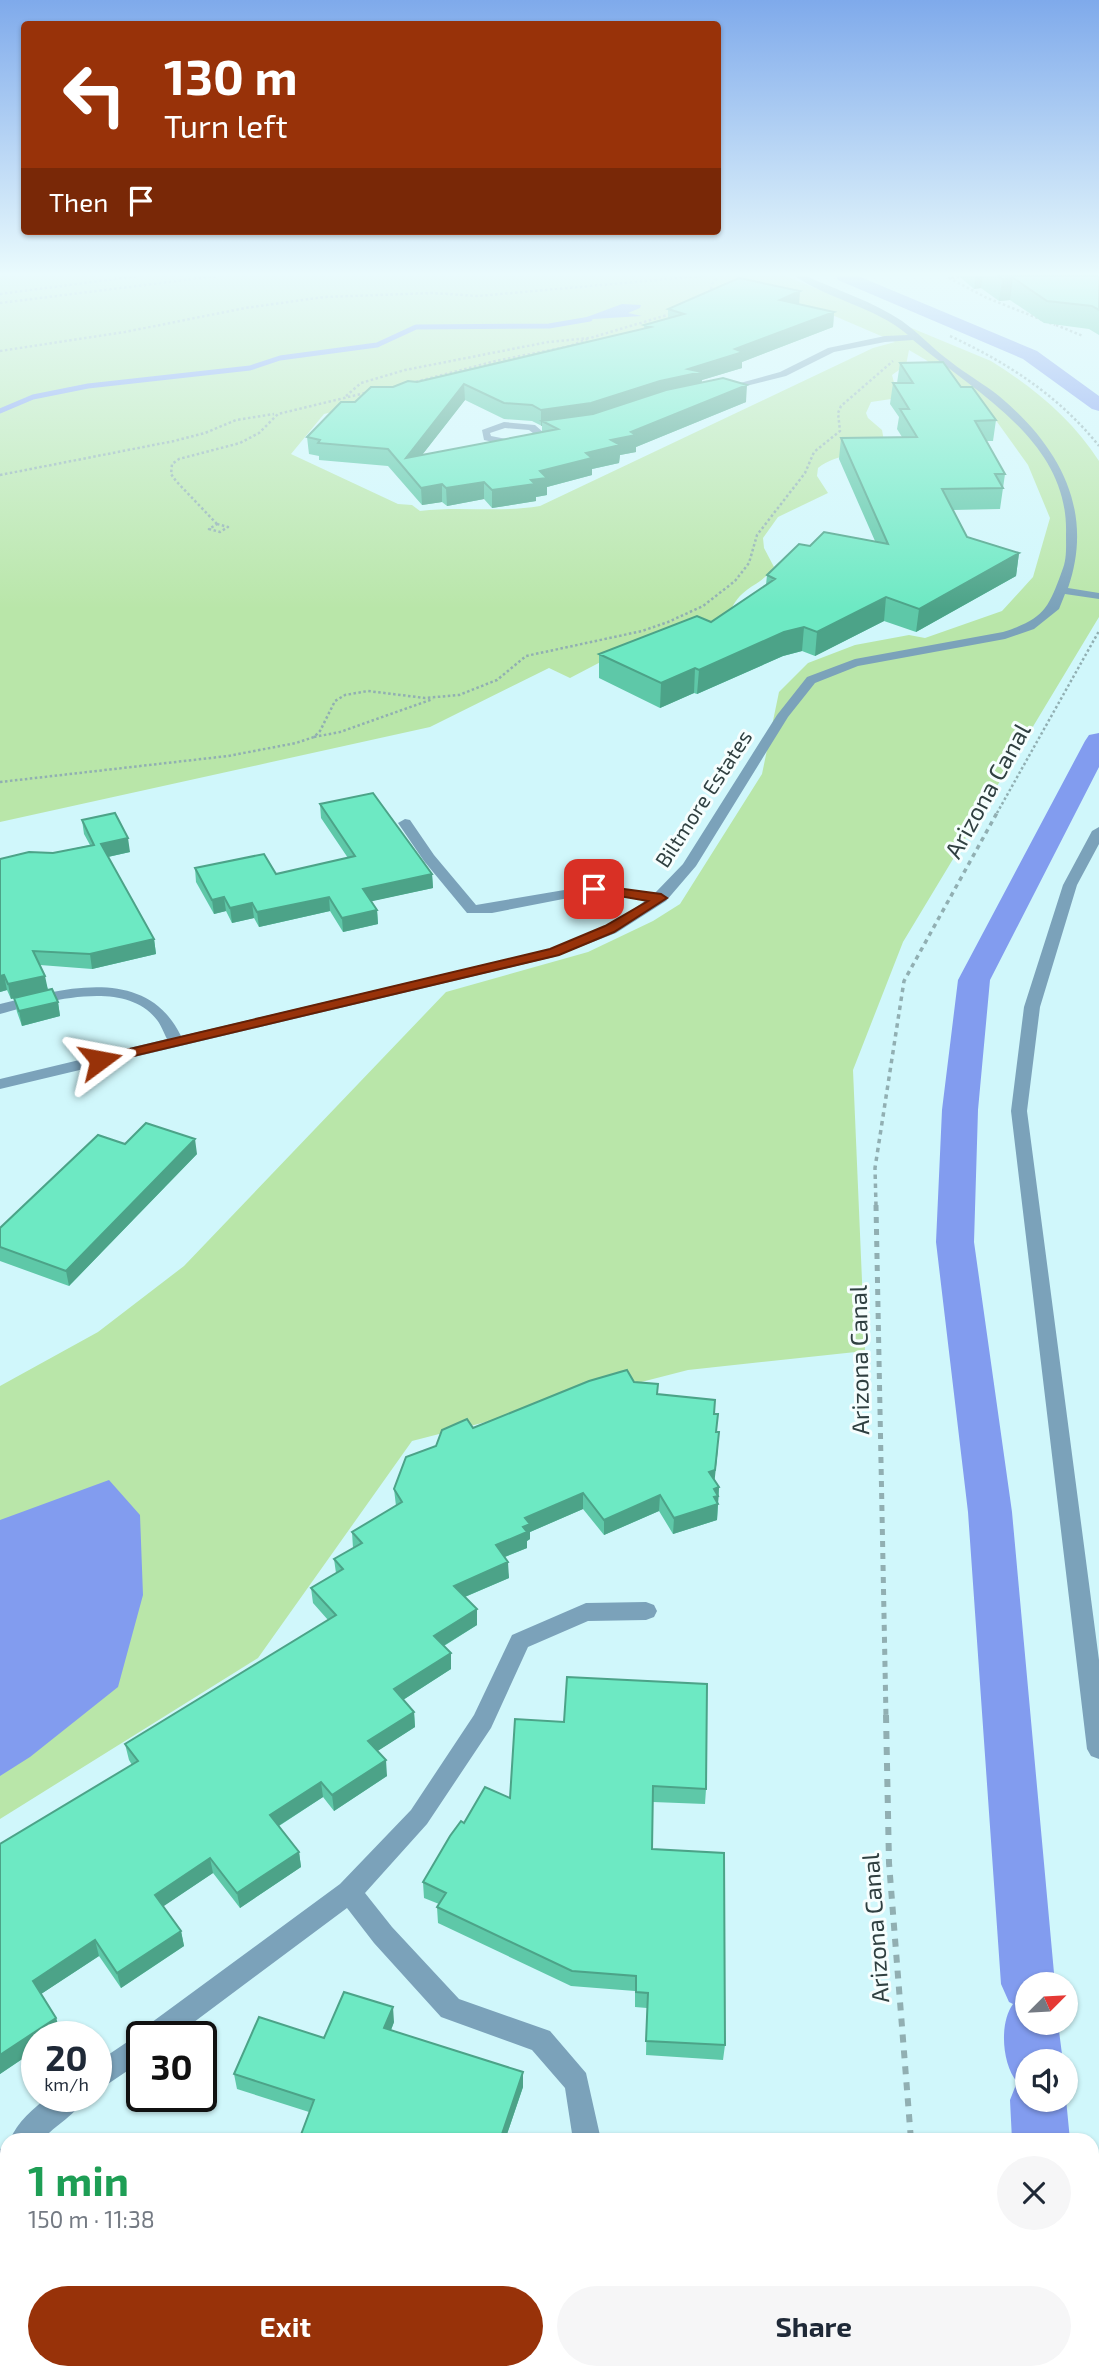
<!DOCTYPE html>
<meta charset="utf-8">
<style>
:root{--surface:#fff;--page:#f6f6f7;--text:#1f2937;--muted:#747a83;--accent:#983209}
body{margin:0;font-family:"Exo 2",sans-serif;background:var(--page);color:var(--text);height:100vh;display:flex;flex-direction:column;font-size:26px;white-space:nowrap}
*{box-sizing:border-box;margin:0}
p{font-size:23px;color:var(--muted)}
.icon{flex:none;width:38px;height:38px;fill:none;stroke:currentColor;stroke-width:2;stroke-linecap:round;stroke-linejoin:round}
.map{position:relative;flex:1;overflow:hidden}
.side{position:absolute;left:0px;top:2133px;width:1099px;height:247px;display:flex;flex-direction:column;background:var(--surface);border-radius:21px 21px 0 0;box-shadow:0 2px 5px #0004}
.side>*{flex:none}
.banner{position:absolute;left:21px;top:21px;width:700px;height:214px;border-radius:7px;box-shadow:0 2px 5px #0004;background:#983209;color:#fff;overflow:hidden}
.needle{width:46px;rotate:66deg}
.tools{position:absolute;left:1015px;top:1972px;display:grid;gap:14px}
.tools a{display:grid;place-items:center;width:63px;height:63px;border-radius:50%;background:var(--surface);box-shadow:0 2px 5px #0004;font-size:35px}
.speed{position:absolute;left:21px;top:2021px;display:flex;gap:14px;font-size:35px;font-weight:700;text-align:center}
.speed>*{display:grid;place-content:center;width:91px;height:91px;border-radius:50%;background:var(--surface);box-shadow:0 2px 5px #0004;line-height:1}
.speed small{font-size:18px;font-weight:400}
.speed .limit{border:4px solid #111;border-radius:10px;background:#fff;color:#111}
.pin{position:absolute;display:grid;place-items:center;width:60px;height:60px;color:#fff;margin:-30px;border-radius:14px;box-shadow:0 4px 10px #0006}
.me{position:absolute;width:77px;margin:-38px;rotate:77deg;stroke-linejoin:round;filter:drop-shadow(0 0 5px #0008)}
.turn{display:flex;align-items:center;gap:24px;height:147px;padding:0 28px;font-size:32px}
.turn .icon{width:91px;height:91px;stroke-width:2.5}
.turn b{display:block;font-size:49px;line-height:60px}
.then{display:flex;align-items:center;height:66px;padding:0 28px;background:#0003;gap:14px;font-size:26px}
.round{display:grid;place-items:center;flex:none;width:74px;height:74px;border-radius:37px;background:var(--page)}
.head{display:flex;align-items:center;justify-content:space-between;height:119px;padding:0 28px}
h1{font-size:42px;font-weight:700;line-height:52px;color:#1e9e55}
.primary-button{display:flex;gap:14px;margin-top:auto;padding:14px 28px}
.primary-button a{flex:1;height:80px;border-radius:42px;background:var(--accent);color:#fff;font-size:28px;font-weight:700;line-height:80px;text-align:center}
.primary-button a+a{background:var(--page);color:var(--text)}
.map>svg:first-child{display:block}
.green{fill:#b9e6a9;fill-rule:evenodd}
.water{fill:#829cef}
.lines{fill:none;stroke-linecap:round;stroke-linejoin:round}
.stream{stroke:#829cef;stroke-width:5}
.canal{fill:#829cef;fill-rule:evenodd}
.path-far3{stroke:#91afb2;stroke-width:2.5;stroke-dasharray:2.5 2.5;stroke-linecap:butt}
.path-far2{stroke:#91afb2;stroke-width:3.5;stroke-dasharray:4.5 4.5;stroke-linecap:butt}
.path-far1{stroke:#91afb2;stroke-width:5;stroke-dasharray:6 6;stroke-linecap:butt}
.path{stroke:#91afb2;stroke-width:6;stroke-dasharray:8 8;stroke-linecap:butt}
.minor{fill:#7ba2ba;fill-rule:evenodd}
.wall{fill:#5ec8a8;fill-rule:evenodd}
.shaded-wall{fill:#4ca388}
.building{fill:#6de9c3;stroke:#4ca388;stroke-width:2}
.route{fill:#983209;stroke:#632006;stroke-width:2}
.labels{text-anchor:middle;stroke-width:6;stroke-linejoin:round;paint-order:stroke}
.far-street-label{font-size:21px;fill:#304041;stroke:#f6fefe}
.street-label{font-size:24px;fill:#304041;stroke:#f6fefe}
</style>
<div class="map">
<svg width="1099" height="2379" viewBox="0 0 1099 2379">
<rect width="100%" height="100%" fill="#d0f7fb"/>
<path class="green" d="M0 276H786L991 361C1033 387 1072 419 1099 461V617L903 942 853 1070 865 1351 688 1370 412 1441 258 1658 0 1819V1386L98 1332 184 1266 446 992 588 952 653 921 680 904 762 774 779 692 808 663 855 645 909 635 925 638 1002 611 1033 577 1050 518 1028 465 995 419 926 360 909 350 906 365 892 375 898 398 871 402 866 413 868 418 882 430 884 441C866 457 837 452 818 468L817 476 828 493 778 517 763 538 764 548 774 567C758 590 740 583 727 619L637 643 570 678 549 668 430 727 0 822ZM770 294 823 311 895 342 873 348 540 506C500 513 460 506 420 511L412 505 398 504 291 454 324 414 546 361Z"/>
<path class="water" d="M622 304 641 305 640 308 628 313 642 316 593 319 587 317Z
M109 1480 140 1515 143 1595 118 1687 30 1757 0 1776V1520Z"/>
<g class="lines">
<path class="stream" d="M0 411 33 397 88 386 250 368 280 358 377 345 416 327 549 326 590 319"/>
<path class="canal" d="M836 276H858L1037 351 1099 396V411L1092 409 1023 359 838 280Z
M1099 733V767L990 980 978 1110 974 1242 1012 1512 1055 1984H1027V2023H1058L1063 2062H1027V2100L1066 2099 1070 2140H1012L1010 2100 1017 2082C1002 2064 999 2023 1013 2004L1009 2002 1001 1984 968 1512 936 1242 942 1110 958 980 1085 741 1089 735Z
M1029 2373H1091V2379H1029Z"/>
<path class="path-far3" d="M964 277 949 278 987 298 1055 325
M0 294 138 276
M710 294 712 284 719 276
M0 303 217 276
M1056 325 1083 336
M950 336C1008 363 1059 396 1099 446
M0 351 125 332 245 308 324 297 432 293 478 296 702 276
M411 383 496 361 570 346 590 338
M346 396 361 383 405 370 548 342 590 338 674 313
M0 475 174 441 205 433 236 420 274 414
M217 524 176 481 171 474 172 464 179 459 240 443 259 433 278 414 369 392
M217 524 228 527 220 532 209 529Z
M314 737 340 732 433 699
M0 782 228 756 296 743 314 737 320 731 335 701 345 695 368 691 425 698 459 695 497 680 526 656 642 631 668 622 703 606 735 581 749 563 757 535 805 473 814 452 840 431 838 413 841 406 893 361
M997 813 1099 631"/>
<path class="path-far2" d="M876 1206 875 1168 904 981 998 811"/>
<path class="path-far1" d="M876 1205 886 1717"/>
<path class="path" d="M886 1715 889 1863 911 2140
M929 2373 930 2379"/>
<path class="minor" d="M795 276H806C837 290 874 302 902 321 920 334 933 349 951 362 966 374 984 384 999 396 1059 446 1095 510 1068 588L1099 593V599L1065 594 1059 609 1034 629 1005 639 858 666 815 683 788 717 696 866 666 901 616 933 554 957 0 1089V1079L167 1039C164 1033 161 1025 157 1020 124 977 43 1003 0 1014V1004C62 989 146 964 181 1036L549 949C584 938 617 923 646 900L594 893 492 913H467L424 861 398 823 405 819 410 820 434 855 476 905 594 885 655 893 683 864 777 715 807 677 855 659 1003 632C1043 619 1048 610 1062 571 1067 559 1066 547 1066 534 1069 440 975 393 913 340L885 342 834 352 786 376 722 392V388L780 372 828 348 885 336 908 335C874 306 829 300 795 276Z
M504 422 535 425 543 432 541 438 511 446 484 440 482 430ZM505 428 529 430 533 433 532 436 511 440 491 436 490 433Z
M1099 827V844L1077 885 1040 1007 1027 1111 1099 1660V1759L1091 1756 1087 1749 1011 1111 1024 1007 1063 885 1092 831Z
M646 1602 654 1605 657 1611 654 1617 646 1620 588 1621 528 1647 491 1728 427 1824 365 1893 392 1927 459 1999 550 2031 586 2073 601 2140H573L565 2088 532 2050 441 2017 374 1943 347 1908 174 2037H142V2061L96 2092V2063L142 2032 144 2028 340 1884 411 1810 474 1715 512 1635 586 1603Z
M49 2096H85C78 2114 55 2125 42 2140H10C17 2122 34 2108 49 2096Z
M7 2146V2179L0 2182V2149Z
M556 2373H586V2379H556Z"/>
</g>
<path class="wall" d="M959 276H1099V335L1089 329 1044 323 1010 300 999 301 981 288 974 289Z
M799 304 834 312 833 327 742 362V368L702 380V383L746 402 636 447V452L620 455 619 463 592 469V475L547 487V495L536 497V501L492 508 484 499 447 506 442 502 422 505 388 466 319 460V456L309 454 307 437 355 402 393 387 644 329V325L668 318V309ZM465 400 504 419 532 421 542 426V432L422 455Z
M900 363 961 387 996 420 993 441H986L1005 474 1000 509 953 510 967 537 1019 553 1016 576 916 632 884 621 815 656 802 651 783 656 697 694 694 693 660 708 599 678V654L711 622 766 585 767 575 810 546 875 541 839 459 841 438 902 437 897 429 899 417 890 404 893 383H897Z
M320 804 432 874 433 888 371 901 377 910 378 924 343 932 330 911 259 927 254 918 232 923 226 911 214 914 196 882 195 868 276 874 348 858 321 818Z
M82 820 130 852 108 857 154 939 156 954 92 969 40 965 48 990 58 1002 60 1016 22 1026 17 1012 14 998 11 999 7 990 0 992V859L53 853 90 845 84 834Z
M125 1144 197 1154 69 1286 0 1261V1228Z
M634 1382 658 1384 657 1394 714 1414 716 1432 714 1480 719 1487 717 1520 673 1534 659 1511 604 1535 583 1509 530 1532V1539L527 1541V1548L505 1557 509 1578 465 1597 477 1609V1625L444 1646 451 1653V1669L403 1700 414 1712 415 1727 377 1751 387 1776 334 1811 323 1797 279 1826 299 1852 301 1867 240 1908 213 1873 163 1906 181 1931 184 1946 121 1988 99 1956 41 1994 56 2018 61 2033 0 2074V1844L132 1765 129 1760 125 1744 328 1620 313 1603 311 1588 336 1573 334 1559 353 1548 352 1532 396 1506 394 1489 436 1446 473 1428Z
M564 1722 706 1789 705 1804 653 1802 652 1849 725 2045 723 2060 646 2055 647 2008 635 2007V1991L571 1986 438 1923 437 1907 439 1904 424 1898 423 1882 464 1823 510 1798Z
M394 2022 391 2030 523 2072V2087L505 2140H299L309 2112 237 2089 234 2074 324 2038Z
M169 2373H473V2379H188Z"/>
<path class="shaded-wall" d="M976 276H983L981 288 974 289Z
M1013 278 1010 300 999 301 1002 279Z
M800 291 799 306 780 300Z
M834 312 833 327 742 362V368L702 380 701 389 590 419 542 421V426H541V410L688 369 735 349Z
M464 384 465 400 408 473 406 458Z
M747 385 746 402 636 447V452L620 455 619 463 592 469V475L547 487V495L536 497V501L492 508V490L531 480 540 471 586 453 611 440Z
M484 482V499L447 506 446 488Z
M442 484V502L422 505 421 488Z
M1019 553 1016 576 916 632 919 609Z
M886 597 884 621 815 656 817 632Z
M804 627 802 651 783 656 697 694 699 670 784 632Z
M695 668 694 693 660 708 661 683Z
M128 838 130 852 103 858 101 844Z
M432 874 433 888 364 903 363 889Z
M224 897 226 911 214 914 212 900Z
M329 897 330 911 259 927 257 912Z
M252 903 254 918 232 923 230 908Z
M377 910 378 924 343 932 342 918Z
M154 939 156 954 92 969 90 954Z
M4 975 7 990 0 992V976Z
M45 976 48 990 11 999 8 984Z
M58 1002 60 1016 22 1026 19 1011Z
M195 1139 197 1154 69 1286 66 1271Z
M718 1448 714 1486 709 1472Z
M719 1487 717 1520 673 1534 674 1518 714 1489Z
M583 1493V1509L530 1532V1539L527 1541V1548L497 1560 496 1545 525 1518Z
M660 1495 659 1511 604 1535V1520Z
M508 1562 509 1578 455 1601 454 1586Z
M477 1609V1625L435 1651 434 1636Z
M451 1653V1669L395 1705 394 1689Z
M414 1712 415 1727 370 1756 368 1741Z
M386 1760 387 1776 334 1811 332 1795Z
M321 1782 323 1797 272 1830 270 1815Z
M299 1852 301 1867 240 1908 237 1893Z
M210 1858 213 1873 158 1910 155 1895Z
M181 1931 184 1946 121 1988 117 1973Z
M95 1940 99 1956 38 1996 33 1981Z
M393 2007 394 2022 386 2043 384 2028Z
M56 2018 61 2033 54 2037H37V2049L0 2074V2055Z
M523 2072V2087L505 2140H500Z
M818 2373H823L819 2379H815Z"/>
<path class="building" d="M998 276H1099V310L1092 306 1047 301 1013 278 1002 279Z
M739 278 800 291 780 300 834 312 735 349 743 352 688 369 702 372 660 381 591 403 541 410 532 405 504 403 464 384 406 458 558 429 542 421 593 414 666 390 723 378 747 385 631 432 636 435 611 440 620 445 586 453 592 458 540 471 547 478 531 480 535 484 492 490 484 482 446 488 442 484 421 488 388 449 318 443 320 440 307 437 341 402H355L371 387H393L408 381 417 382 651 327 644 325 684 314 668 309Z
M943 362 961 387H972L996 420 975 421 1005 474H995L1003 488 942 489 967 537 1019 553 919 609 886 597 817 632 804 627 784 632 699 670 695 668 661 683 599 654 697 616 711 622 775 579 767 575 799 544 810 546 824 532 888 544 841 438 917 437 900 409H909L893 383H913L900 363Z
M373 793 432 874 363 889 377 910 342 918 329 897 257 912 252 903 230 908 224 897 212 900 195 868 264 854 276 874 355 856 320 804Z
M115 813 128 838 101 844 154 939 90 954 33 951 45 976 8 984 4 975 0 976V859L29 852 53 853 94 845 82 820Z
M52 989 58 1002 19 1011 14 998Z
M146 1123 195 1139 66 1271 0 1247V1228L98 1135 125 1144Z
M627 1370 634 1382 658 1384 657 1394 715 1400 714 1414H718L716 1432H719L715 1470 709 1472 719 1487 714 1489 718 1496 714 1497 718 1504 674 1518 660 1495 604 1520 583 1493 525 1518 530 1524 523 1527 527 1532 496 1545 508 1562 454 1586 477 1609 434 1636 451 1653 394 1689 414 1712 368 1741 386 1760 332 1795 321 1782 270 1815 299 1852 237 1893 210 1858 155 1895 181 1931 117 1973 95 1940 33 1981 56 2018 0 2055V1844L138 1761 125 1744 336 1615 311 1588 343 1569 334 1559 362 1543 352 1532 402 1502 394 1489 406 1457 436 1446 442 1430 467 1419 473 1428 589 1381Z
M567 1677 707 1684 706 1789 653 1786 652 1849 724 1853 725 2045 646 2041 648 1993 636 1992V1976L572 1971 437 1907 446 1893 423 1882 450 1836 461 1821 464 1823 485 1787 510 1798 515 1719 564 1722Z
M344 1992 393 2007 384 2028 523 2072 500 2140H299L314 2100 234 2074 259 2017 324 2038Z
M206 2373H472L470 2379H226Z
M648 2373H818L815 2379H644Z"/>
<linearGradient id="sky" x2="0" y2="1"><stop stop-color="#7faaeb"/><stop offset="0.45" stop-color="#eafbfd"/><stop offset="1" stop-color="#eafbfd" stop-opacity="0"/></linearGradient>
<rect width="1099" height="609" fill="url(#sky)"/>
<path class="route" d="M594 885 661 894 667 898 614 932 559 955 100 1064 93 1060 100 1056 550 949 605 926 648 901 590 891V886Z"/>
<g class="labels">
<g class="far-street-label">
<text transform="translate(704 799) rotate(-57)" y="7">Biltmore Estates</text>
</g>
<g class="street-label">
<text transform="translate(988 791) rotate(-61)" y="8">Arizona Canal</text>
<text transform="translate(860 1360) rotate(-91)" y="8">Arizona Canal</text>
<text transform="translate(876 1928) rotate(-94)" y="8">Arizona Canal</text>
</g>
</g>
</svg>
<div class="tools">
<a><svg class="needle" viewBox="-14 -14 28 28"><path d="M0-13l5 13h-10z" fill="#e53935"/><path d="M0 13l5-13h-10z" fill="#747a83"/></svg></a>
<a><svg class="icon" aria-label="sound" viewBox="0 0 24 24"><path d="M4 9h4l5-4v14l-5-4H4zM17 9q2 3 0 6"/></svg></a>
</div>
<div class="speed"><div>20<small>km/h</small></div><div class="limit">30</div></div>
<div class="pin" style="left:594px;top:889px;background:#d93025"><svg class="icon" aria-label="arrive" viewBox="0 0 24 24"><path d="M6 21V4h12l-3 4 3 4H6"/></svg></div>
<svg class="me" style="left:100px;top:1060px" viewBox="-20 -20 40 40"><path d="M0-17L14 15 0 8-14 15z" fill="#983209" stroke="#fff" stroke-width="4"/></svg>
<div class="banner">
<div class="turn"><svg class="icon" aria-label="left" viewBox="0 0 24 24"><path d="M17 20v-9H6M10 6l-5 5 5 5"/></svg><div><b>130 m</b>Turn left</div></div>
<div class="then">Then<svg class="icon" aria-label="arrive" viewBox="0 0 24 24"><path d="M6 21V4h12l-3 4 3 4H6"/></svg></div>
</div>
<section class="side">
<div class="head"><div><h1>1 min</h1><p>150 m · 11:38</p></div><a class="round"><svg class="icon" aria-label="close" viewBox="0 0 24 24"><path d="M6 6l12 12M18 6L6 18"/></svg></a></div>
<div class="primary-button"><a>Exit</a><a>Share</a></div>
</section>
</div>
